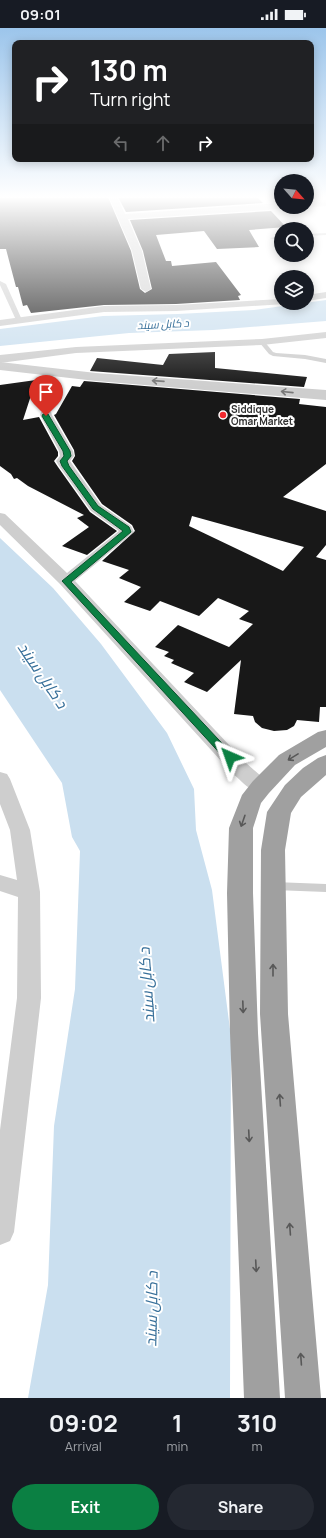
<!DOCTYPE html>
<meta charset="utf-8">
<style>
:root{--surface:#171b24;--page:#242831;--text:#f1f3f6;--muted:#9ea1a6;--accent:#0b8043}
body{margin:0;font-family:Manrope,Cairo,sans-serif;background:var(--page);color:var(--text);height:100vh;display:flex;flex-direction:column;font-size:15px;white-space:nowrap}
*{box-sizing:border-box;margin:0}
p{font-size:13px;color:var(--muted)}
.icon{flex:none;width:22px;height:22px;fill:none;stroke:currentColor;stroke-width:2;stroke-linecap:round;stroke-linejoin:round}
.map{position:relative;height:1370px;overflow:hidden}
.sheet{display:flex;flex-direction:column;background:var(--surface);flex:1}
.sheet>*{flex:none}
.banner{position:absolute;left:12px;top:12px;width:302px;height:122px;border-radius:8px;box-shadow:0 2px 10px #0003;background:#202124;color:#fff;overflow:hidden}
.needle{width:26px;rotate:117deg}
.buttons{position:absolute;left:274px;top:146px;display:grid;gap:8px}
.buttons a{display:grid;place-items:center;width:40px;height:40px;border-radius:50%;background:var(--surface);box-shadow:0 2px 10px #0003;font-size:20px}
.pin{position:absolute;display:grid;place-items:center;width:34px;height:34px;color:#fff;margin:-41px -17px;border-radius:50% 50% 50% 0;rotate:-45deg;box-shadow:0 0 4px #0007}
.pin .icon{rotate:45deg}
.me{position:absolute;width:44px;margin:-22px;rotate:317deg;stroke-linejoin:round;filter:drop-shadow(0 0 3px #0008)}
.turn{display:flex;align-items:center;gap:14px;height:84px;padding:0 12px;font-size:18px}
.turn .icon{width:52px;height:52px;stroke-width:2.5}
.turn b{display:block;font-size:28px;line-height:34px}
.lanes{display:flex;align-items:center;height:38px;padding:0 12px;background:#0003;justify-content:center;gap:20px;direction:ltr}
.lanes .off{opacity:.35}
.eta{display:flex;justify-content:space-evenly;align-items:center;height:68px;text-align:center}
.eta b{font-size:24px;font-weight:700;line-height:28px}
.cta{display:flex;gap:8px;margin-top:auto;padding:8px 12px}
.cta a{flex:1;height:46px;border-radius:24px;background:var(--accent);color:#fff;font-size:16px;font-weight:700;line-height:46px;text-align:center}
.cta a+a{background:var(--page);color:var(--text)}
.status{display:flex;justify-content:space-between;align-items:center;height:28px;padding:0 20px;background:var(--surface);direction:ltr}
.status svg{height:11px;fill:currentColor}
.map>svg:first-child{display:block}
.water{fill:#cadfef}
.building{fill:#181818;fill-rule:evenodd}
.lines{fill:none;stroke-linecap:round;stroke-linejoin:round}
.service{fill:#cecece;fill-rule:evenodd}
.minor{fill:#cecece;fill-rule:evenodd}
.tertiary{fill:#cecece;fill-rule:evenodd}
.trunk{fill:#a0a0a0;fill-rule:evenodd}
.oneway{stroke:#787878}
.oneway2{stroke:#585858}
.route{fill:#0b8043;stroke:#07532c}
.poi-dot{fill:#f1292f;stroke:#fff;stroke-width:1.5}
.labels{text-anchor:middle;stroke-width:4;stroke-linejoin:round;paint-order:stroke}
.far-poi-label{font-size:10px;font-weight:bold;fill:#313131;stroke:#fff;text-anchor:start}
.far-water-label{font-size:11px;font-style:italic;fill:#38709a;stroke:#fff}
.near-water-label{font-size:16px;font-style:italic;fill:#38709a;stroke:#fff}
</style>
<div class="status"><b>09:01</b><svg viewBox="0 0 49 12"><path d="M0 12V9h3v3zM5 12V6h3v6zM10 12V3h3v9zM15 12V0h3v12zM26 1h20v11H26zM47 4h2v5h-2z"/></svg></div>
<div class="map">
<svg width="326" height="1370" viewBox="0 0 326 1370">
<rect width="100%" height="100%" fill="#fff"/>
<path class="water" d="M326 272V293L213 302 129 305 0 318V301L103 288 178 286 254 282Z
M0 510 53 560 101 616 167 705 194 761 196 802 212 862 231 1009 230 1370H28L48 1257 54 1098 75 961 80 823 72 809 62 755 0 662Z"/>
<path class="building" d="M0 169H108L131 223 140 261 145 265 152 261 143 223 130 192 271 183 286 199 249 202 259 219 217 221 204 203 156 207 166 233H171L172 238 216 234 241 267 238 268 240 272 176 276 104 277 31 285 27 277 23 278 18 259H16L6 221H0Z
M118 169H257L263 175 126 184Z
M215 324V340L307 349 304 359 90 343 97 330 163 337 169 326Z
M36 352 23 392 39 389 58 424V428L54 433 58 439 90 484 117 503 87 527 62 518 89 499 77 490 84 487 28 458 17 450 14 451 11 446 0 438V357Z
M84 353 300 371 299 376 326 379V436L283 469 326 483V517L316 529 326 532V679H320L319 694 297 692 294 698 287 702 274 703 262 700 255 694 253 688 234 686 241 632 207 664 184 654 194 645 171 635 174 632 164 628 169 624 155 619 178 597 229 619 253 596 239 591 249 583 218 570 199 588 160 573 150 583 124 574 141 559 119 550 129 542 102 533 135 503 132 497 102 476 72 433 75 428 74 422 54 387 56 386 72 358 80 359ZM192 488 304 519 283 543 189 498Z"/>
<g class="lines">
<path class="service" d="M326 205V207L307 208V206Z
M281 208V210L272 211 270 210Z
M0 253 6 256 22 292 21 293 16 292 0 257Z
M260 313H264L273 324 276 325 305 327 326 331V335L305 331 273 328 269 326 259 314Z
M274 854 326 856V864L274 862 270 861 269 858 270 855Z"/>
<path class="minor" d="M109 169H117L125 186 281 175V179H285L281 181 128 191 142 223 151 261 146 264 141 261 132 223Z
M326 172V178L307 179V173Z
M326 264V270L307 273V267Z
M281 271V275H286L285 276 176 283 104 284 0 298V292L104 278 176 277Z
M326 304V310L262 317 76 325 0 335V327L76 319 262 311Z
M46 383 51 384 52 387 73 423 74 428 70 433 101 477 131 498 134 504 75 553 246 735 268 754 271 759 268 764C253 768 243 754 232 745L60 556 0 497V485L5 486 67 545 119 503 91 483 59 438 56 433 60 428 59 423 40 387 41 384Z
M0 744 7 746 10 751 30 802 40 864 41 970 14 1204 10 1213 0 1217V1102L17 970 18 869 0 863V847L17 852 10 802 0 776Z"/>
<path class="tertiary" d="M0 334 96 345 326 362V372L96 353 0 342Z"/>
<path class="trunk" d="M326 702V719L295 737 269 765 261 775 253 800V865L258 1005 280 1370H244L230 1005 227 865 229 800 242 767 253 753 279 727 318 704Z
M326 727V747L301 769 291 785 285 822 288 986 321 1370H285L260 986 261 822 267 784 285 757 303 740 318 730Z"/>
</g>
<defs><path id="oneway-shaft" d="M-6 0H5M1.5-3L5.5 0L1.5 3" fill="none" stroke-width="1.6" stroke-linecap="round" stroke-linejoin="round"/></defs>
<g class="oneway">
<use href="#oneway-shaft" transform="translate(158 353) rotate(-176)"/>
<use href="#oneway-shaft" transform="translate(287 364) rotate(-174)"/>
</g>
<g class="oneway2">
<use href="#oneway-shaft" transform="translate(293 729) rotate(148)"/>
<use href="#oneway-shaft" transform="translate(243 793) rotate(109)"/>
<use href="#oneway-shaft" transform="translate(273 942) rotate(-90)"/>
<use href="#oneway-shaft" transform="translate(243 979) rotate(88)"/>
<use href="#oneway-shaft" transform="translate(280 1072) rotate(-94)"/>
<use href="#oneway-shaft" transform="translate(249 1108) rotate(87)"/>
<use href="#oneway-shaft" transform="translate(290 1201) rotate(-94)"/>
<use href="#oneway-shaft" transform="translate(256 1238) rotate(87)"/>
<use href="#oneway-shaft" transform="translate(301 1331) rotate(-94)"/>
</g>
<linearGradient id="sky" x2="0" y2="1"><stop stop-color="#9cc5eb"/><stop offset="0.47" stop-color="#fff"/><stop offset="1" stop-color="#fff" stop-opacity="0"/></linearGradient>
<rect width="326" height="360" fill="url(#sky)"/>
<path class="route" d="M43 386H48L70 423 71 428 67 433 69 438 98 478 129 499 131 504 71 554 233 727 234 729 233 732H226L62 553 123 503 93 481 62 438 60 433 64 428 63 423 42 388Z"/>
<circle class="poi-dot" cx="223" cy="387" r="4"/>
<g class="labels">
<g class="far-poi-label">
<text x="231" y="385">Siddique<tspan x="231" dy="12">Omar Market</tspan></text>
</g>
<g class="far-water-label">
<text transform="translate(163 296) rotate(-3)" y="4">د کابل سيند</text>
</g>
<g class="near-water-label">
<text transform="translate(43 647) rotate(56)" y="6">د کابل سيند</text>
<text transform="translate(146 957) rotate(-94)" y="6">د کابل سيند</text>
<text transform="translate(151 1281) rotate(-89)" y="6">د کابل سيند</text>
</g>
</g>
</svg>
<div class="buttons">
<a><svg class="needle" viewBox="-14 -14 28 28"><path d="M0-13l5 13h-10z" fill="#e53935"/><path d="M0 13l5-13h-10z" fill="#9ea1a6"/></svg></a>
<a><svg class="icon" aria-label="search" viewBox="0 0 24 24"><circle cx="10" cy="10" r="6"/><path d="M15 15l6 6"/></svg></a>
<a><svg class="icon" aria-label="layers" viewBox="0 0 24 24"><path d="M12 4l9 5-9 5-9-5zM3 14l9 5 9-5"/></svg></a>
</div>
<div class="pin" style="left:46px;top:388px;background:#d93025"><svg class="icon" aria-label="arrive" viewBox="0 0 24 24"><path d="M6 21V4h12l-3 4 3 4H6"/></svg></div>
<svg class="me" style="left:230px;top:729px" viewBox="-20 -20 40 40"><path d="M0-17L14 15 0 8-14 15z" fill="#0b8043" stroke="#fff" stroke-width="4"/></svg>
<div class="banner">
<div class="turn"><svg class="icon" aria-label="right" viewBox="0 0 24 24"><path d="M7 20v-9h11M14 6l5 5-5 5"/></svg><div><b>130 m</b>Turn right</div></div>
<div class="lanes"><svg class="icon off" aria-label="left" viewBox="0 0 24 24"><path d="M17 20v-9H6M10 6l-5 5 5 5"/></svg><svg class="icon off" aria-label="ahead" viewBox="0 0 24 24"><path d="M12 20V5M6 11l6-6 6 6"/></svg><svg class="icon" aria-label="right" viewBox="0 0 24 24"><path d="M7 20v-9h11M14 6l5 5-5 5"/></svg></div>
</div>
</div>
<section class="sheet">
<div class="eta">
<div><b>09:02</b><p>Arrival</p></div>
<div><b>1</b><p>min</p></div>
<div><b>310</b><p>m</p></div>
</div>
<div class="cta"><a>Exit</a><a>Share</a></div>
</section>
